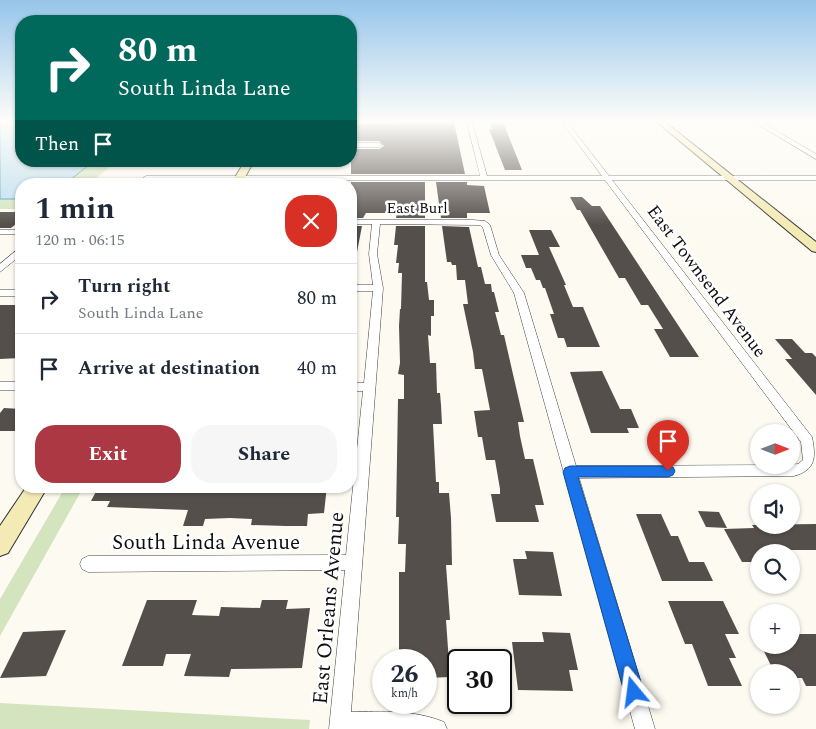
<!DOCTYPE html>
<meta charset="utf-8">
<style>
:root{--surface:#fff;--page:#f6f6f7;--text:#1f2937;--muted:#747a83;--line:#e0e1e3;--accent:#ac3844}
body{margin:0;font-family:Spectral,serif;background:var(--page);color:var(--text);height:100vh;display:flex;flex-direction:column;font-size:19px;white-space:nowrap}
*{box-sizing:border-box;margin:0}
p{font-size:16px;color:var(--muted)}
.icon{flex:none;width:28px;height:28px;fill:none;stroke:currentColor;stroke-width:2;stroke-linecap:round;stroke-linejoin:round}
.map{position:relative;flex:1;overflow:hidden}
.details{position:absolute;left:15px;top:178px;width:342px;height:315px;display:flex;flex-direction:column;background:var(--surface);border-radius:20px;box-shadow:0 1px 4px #0004}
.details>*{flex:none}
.banner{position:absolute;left:15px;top:15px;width:342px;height:152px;border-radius:20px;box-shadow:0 1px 4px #0004;background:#00695c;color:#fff;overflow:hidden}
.needle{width:32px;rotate:90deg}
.controls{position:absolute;left:750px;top:424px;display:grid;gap:10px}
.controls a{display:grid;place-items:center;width:50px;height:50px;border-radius:50%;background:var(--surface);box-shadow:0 1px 4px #0004;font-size:25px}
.speed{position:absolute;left:372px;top:649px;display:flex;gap:10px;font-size:25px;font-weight:700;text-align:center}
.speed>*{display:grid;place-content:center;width:65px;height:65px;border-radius:50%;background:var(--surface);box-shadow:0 1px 4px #0004;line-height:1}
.speed small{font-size:12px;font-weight:400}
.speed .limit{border:2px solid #111;border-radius:8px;background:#fff;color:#111}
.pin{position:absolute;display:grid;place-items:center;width:42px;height:42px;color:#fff;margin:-51px -21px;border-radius:50% 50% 50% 0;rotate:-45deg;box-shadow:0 0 5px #0007}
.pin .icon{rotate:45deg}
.me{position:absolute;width:55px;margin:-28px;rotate:344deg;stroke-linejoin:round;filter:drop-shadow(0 0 4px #0008)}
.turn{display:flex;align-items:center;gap:18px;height:105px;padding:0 20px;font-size:22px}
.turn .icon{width:65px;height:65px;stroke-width:2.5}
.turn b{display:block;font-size:35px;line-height:42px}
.then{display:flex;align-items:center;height:48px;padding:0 20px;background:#0003;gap:10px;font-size:19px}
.round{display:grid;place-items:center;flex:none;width:52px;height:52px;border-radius:20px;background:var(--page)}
.headline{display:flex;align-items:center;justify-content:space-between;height:85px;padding:0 20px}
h1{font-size:30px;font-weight:700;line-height:38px}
.cta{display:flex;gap:10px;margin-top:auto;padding:10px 20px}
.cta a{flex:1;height:58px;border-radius:20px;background:var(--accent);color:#fff;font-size:20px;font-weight:700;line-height:58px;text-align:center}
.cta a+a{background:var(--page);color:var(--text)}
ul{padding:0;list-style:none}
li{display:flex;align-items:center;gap:15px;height:70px;padding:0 20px;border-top:1px solid var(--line)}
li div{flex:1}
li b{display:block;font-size:19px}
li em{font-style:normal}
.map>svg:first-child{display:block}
.green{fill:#d4e4bf}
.water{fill:#bcdeee;stroke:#4d95bb}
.building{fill:#554f4c}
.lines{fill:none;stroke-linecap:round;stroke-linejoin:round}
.street-casing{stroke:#414141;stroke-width:1}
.secondary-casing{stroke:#303030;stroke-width:2}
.street{fill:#fff;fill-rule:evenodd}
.secondary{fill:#f4eab5;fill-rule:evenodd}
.route{fill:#1a73e8;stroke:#114b97}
.labels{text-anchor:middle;stroke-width:5;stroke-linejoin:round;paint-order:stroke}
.far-street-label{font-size:15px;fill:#0e0e0e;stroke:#fff}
.street-label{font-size:18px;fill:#0e0e0e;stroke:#fff}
.near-street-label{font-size:21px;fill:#0e0e0e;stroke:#fff}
</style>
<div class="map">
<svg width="816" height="729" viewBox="0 0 816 729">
<rect width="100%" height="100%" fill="#fdfaf1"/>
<path class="green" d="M0 122H21V161H117L89 184H21V209H0Z
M66 486H84L0 636V599Z
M0 703 310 720 309 729H0Z"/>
<path class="water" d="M0 122H21V161H94L65 184H21V199H0Z"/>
<path class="building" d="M402 122H454L465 174H351V149H379L384 146 379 141H351V124H393Z
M490 122H503L522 170H505L489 129H492Z
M351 182H425V218H396L397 213H366L363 218H351Z
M436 182H467V185L484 186 490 213H467V218H441Z
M570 197H582L592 206H600L699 357H670L654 329H663L648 305H641L625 278H619L580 210H577Z
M0 212H21V220L11 228H0Z
M351 226H362L357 252H351Z
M396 226H425V282H427L429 300H434V316H431V336L428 335 430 363H436L437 393H440L441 405 442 424H433L436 482H439V493H449L451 518 452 565H446L450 620H446L450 677 426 678V660H399V572H405L406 544H398L399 517H396L398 399H404V375L398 374 400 363 399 326 400 309H401L402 273H398L399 263H396L398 245H394Z
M442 226 469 227 478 267H481L485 284H491L492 292H494L499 312H495L501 335H504L524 422H518L520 436 525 459H533L544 505H535L539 522H496L491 494H500V489L495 460H486L482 437H478L474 411 490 410 482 369H475L473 352 463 304H468L465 280H457L456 265H452L451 262H447Z
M529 230H551L560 247H549L566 285H564L573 307H583L600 347H567L564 338H558L550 314H554L545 288H543L540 280H536L531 268H526L521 255H539Z
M0 305H21V358L0 359Z
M775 339H792L805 353H812L816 357V395L785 359H792Z
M602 371 620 409H631L639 428H627L629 433H591L570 372Z
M4 408 21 409V431H0V413Z
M99 486H230L229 489 327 486 324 513 308 514 307 526H286L251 525 252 519 230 518 205 519 203 526H183L188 510 107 507 110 501H91Z
M698 511 719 512 727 528 706 527Z
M636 514H661L671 536H678L689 562H704L713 581H662Z
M816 524V550H783L785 552H759V562H742L724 529 754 528 752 525Z
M525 551 553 552 562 596 519 595 513 559H527Z
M147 600H197L192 615 219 616 221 607 260 608 262 600H288L286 609 310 608 302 668 231 669 229 677 184 676 191 654H166L163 666H122Z
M668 601H723L739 634H725L736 658H729L742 686H708L692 644H685Z
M66 630 46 676 0 678 23 632Z
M542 632 570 633 578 670H569L573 691 518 690 512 642H544Z
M791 634H816V686H806L802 678H791V672H774L761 645H791Z"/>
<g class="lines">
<defs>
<path id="street" d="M467 122H472L487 176H602L562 122H567L609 176H816V180H612L812 437C816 457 816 470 794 476L579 478 655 729H635L514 293 491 255 483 228 480 225 380 224 377 254 383 288 351 712C382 711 415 710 444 722L447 729H329L345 570 88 572 82 569 80 564 82 559 88 556 346 555 363 391H351V383H364L373 291H351V285H373L369 254 372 224H351V220H473L485 221 490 225 499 255 524 293 576 466 786 465 798 464 803 460 801 442 605 180H146L143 178 146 176H480Z
M754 122H761L816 154V159Z
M351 143H379L382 145 379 147H351Z
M0 230H21V234H0Z
M18 249H21V255L0 272V264Z
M0 290H21V296H0Z
M0 382H21V390H0Z"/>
<path id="secondary" d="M657 122H665L816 242V252L812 251Z
M245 161H254L241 184H231Z
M27 486H48L8 553 0 556V526Z"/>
</defs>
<use href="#street" class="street-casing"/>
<use href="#secondary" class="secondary-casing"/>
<use href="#street" class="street"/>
<use href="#secondary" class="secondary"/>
</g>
<linearGradient id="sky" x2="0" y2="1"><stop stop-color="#96c5ea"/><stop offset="0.54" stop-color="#fefdf9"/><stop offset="1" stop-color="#fefdf9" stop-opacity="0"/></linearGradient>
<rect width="816" height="225" fill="url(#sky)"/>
<path class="route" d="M570 466H668L673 467 675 471 673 475 668 477H578L644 692 641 699 634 702 627 699 624 692 563 472 565 468Z"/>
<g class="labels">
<g class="far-street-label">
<text x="417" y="213">East Burl</text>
</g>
<g class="street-label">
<text transform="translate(707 281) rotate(53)" y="6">East Townsend Avenue</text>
</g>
<g class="near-street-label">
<text x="206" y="549">South Linda Avenue</text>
<text transform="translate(328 608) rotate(-85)" y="7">East Orleans Avenue</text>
</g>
</g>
</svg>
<div class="controls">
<a><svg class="needle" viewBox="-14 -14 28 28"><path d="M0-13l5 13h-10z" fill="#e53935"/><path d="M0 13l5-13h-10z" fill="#747a83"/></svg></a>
<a><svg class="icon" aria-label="sound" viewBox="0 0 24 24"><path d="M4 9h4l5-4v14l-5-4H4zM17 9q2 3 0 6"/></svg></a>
<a><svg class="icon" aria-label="search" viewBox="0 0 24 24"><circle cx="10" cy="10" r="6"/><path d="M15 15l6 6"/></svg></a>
<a>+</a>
<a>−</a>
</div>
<div class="speed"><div>26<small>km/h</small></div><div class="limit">30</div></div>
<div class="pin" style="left:668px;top:471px;background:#d93025"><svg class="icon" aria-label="arrive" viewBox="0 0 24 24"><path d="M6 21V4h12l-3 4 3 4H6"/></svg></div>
<svg class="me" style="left:634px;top:692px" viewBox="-20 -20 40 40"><path d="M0-17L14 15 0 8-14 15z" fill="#1a73e8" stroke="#fff" stroke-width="4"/></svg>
<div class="banner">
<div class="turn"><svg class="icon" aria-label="right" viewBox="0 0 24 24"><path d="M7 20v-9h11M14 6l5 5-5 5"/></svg><div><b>80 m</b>South Linda Lane</div></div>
<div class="then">Then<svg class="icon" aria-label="arrive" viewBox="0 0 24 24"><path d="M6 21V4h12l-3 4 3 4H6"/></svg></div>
</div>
<section class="details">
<div class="headline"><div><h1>1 min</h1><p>120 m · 06:15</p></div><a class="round" style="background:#d93025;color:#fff"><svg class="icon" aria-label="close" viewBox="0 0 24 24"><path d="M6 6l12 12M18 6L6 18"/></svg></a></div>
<ul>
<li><svg class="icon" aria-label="right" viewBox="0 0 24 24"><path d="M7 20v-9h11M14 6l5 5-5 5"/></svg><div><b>Turn right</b><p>South Linda Lane</p></div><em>80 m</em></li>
<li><svg class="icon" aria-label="arrive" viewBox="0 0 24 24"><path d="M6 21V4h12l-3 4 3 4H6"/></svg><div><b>Arrive at destination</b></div><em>40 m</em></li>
</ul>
<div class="cta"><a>Exit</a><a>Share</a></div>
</section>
</div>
